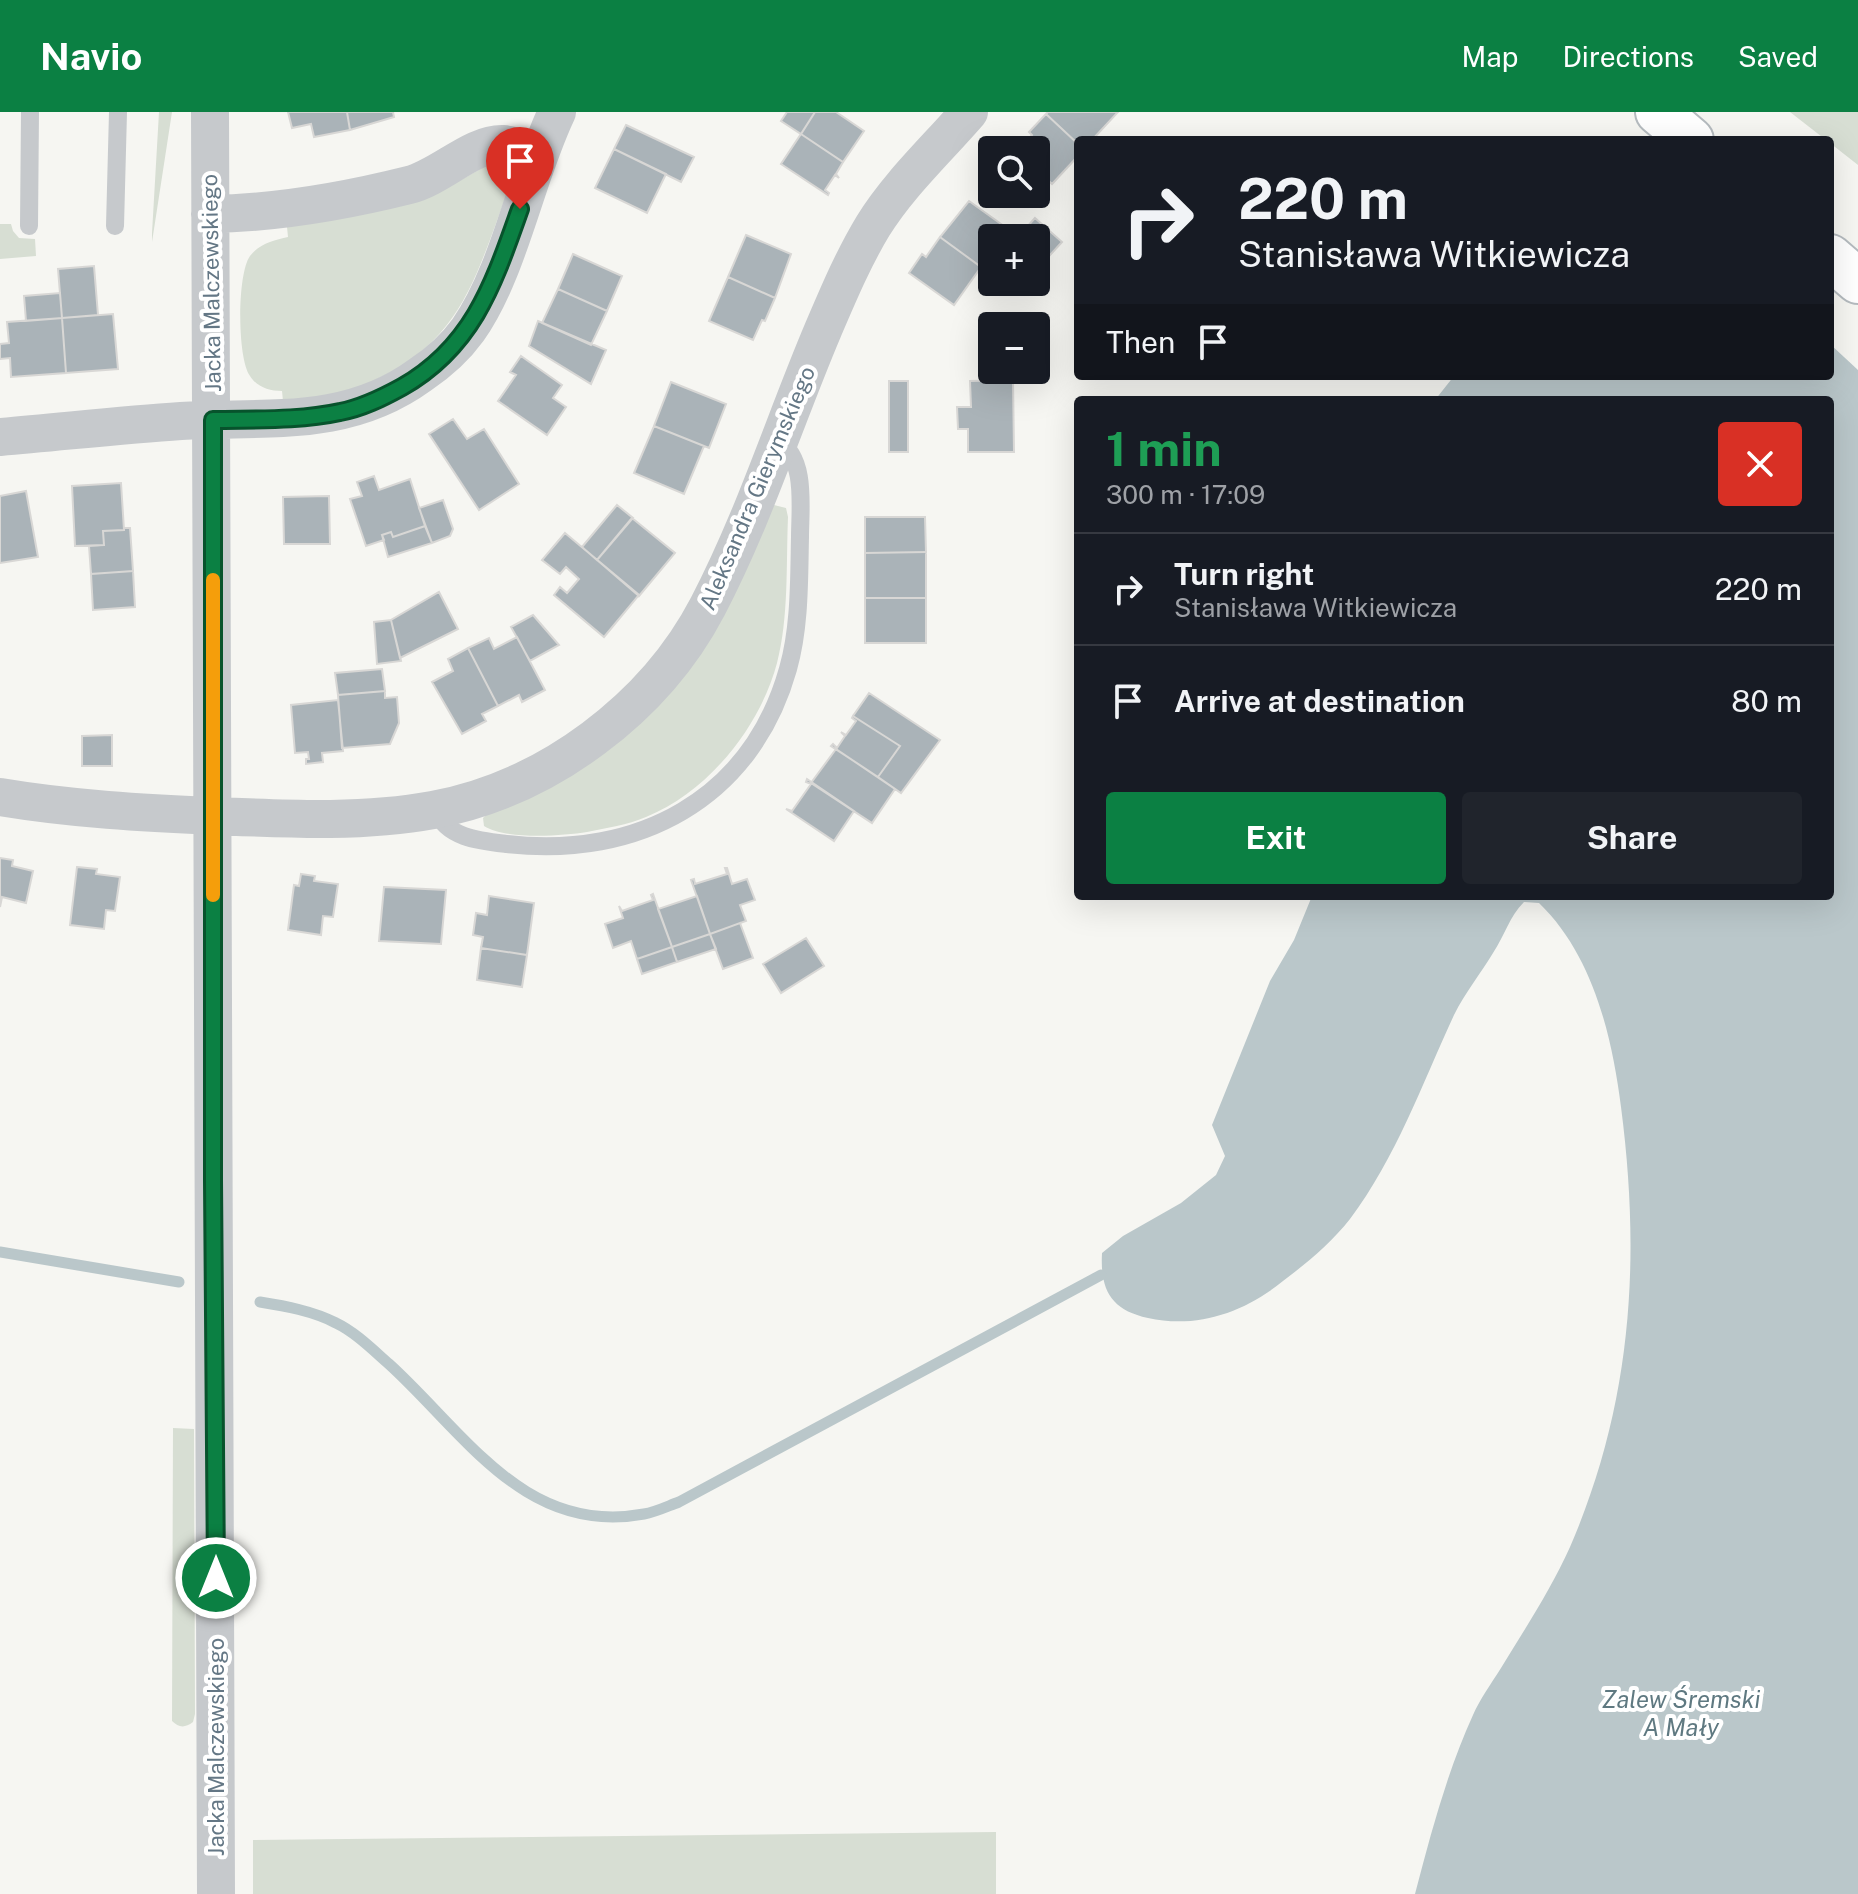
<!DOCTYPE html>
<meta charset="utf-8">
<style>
:root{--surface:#171b24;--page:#20242c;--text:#f1f3f6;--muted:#9ea1a6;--line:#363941;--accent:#0b8043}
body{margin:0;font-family:"Public Sans",sans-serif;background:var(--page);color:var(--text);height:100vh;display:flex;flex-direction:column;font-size:30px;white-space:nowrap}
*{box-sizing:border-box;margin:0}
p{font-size:26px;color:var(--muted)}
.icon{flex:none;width:44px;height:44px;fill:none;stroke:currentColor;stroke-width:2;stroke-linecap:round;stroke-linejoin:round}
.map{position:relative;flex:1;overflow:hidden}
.side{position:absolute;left:1074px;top:284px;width:760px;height:504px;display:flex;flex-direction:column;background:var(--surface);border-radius:8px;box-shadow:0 8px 32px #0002}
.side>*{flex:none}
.guide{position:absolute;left:1074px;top:24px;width:760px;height:244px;border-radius:8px;box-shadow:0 8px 32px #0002;background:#171b24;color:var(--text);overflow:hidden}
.controls{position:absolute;left:978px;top:24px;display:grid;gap:16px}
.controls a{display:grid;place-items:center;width:72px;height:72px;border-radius:8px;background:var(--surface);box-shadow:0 8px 32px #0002;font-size:40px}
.pin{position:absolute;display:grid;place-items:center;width:68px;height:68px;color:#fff;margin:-82px -34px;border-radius:50% 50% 50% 0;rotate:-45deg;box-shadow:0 0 8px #0007}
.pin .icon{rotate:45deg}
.me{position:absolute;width:88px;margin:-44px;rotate:0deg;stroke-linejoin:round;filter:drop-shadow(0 0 6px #0008)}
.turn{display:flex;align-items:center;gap:28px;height:168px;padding:0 32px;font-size:36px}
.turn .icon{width:104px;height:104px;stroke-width:2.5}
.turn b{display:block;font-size:56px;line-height:68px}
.then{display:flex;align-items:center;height:76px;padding:0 32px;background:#0003;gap:16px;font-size:30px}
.round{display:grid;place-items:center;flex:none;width:84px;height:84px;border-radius:8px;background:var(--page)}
.headline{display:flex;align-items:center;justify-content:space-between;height:136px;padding:0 32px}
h1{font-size:48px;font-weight:700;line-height:60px;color:#1e9e55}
.button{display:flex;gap:16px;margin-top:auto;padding:16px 32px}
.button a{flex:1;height:92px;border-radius:8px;background:var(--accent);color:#fff;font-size:32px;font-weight:700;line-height:92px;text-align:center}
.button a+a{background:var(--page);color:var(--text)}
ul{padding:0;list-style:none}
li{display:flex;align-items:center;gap:24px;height:112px;padding:0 32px;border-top:2px solid var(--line)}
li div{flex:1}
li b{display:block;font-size:30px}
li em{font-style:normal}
header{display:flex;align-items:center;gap:48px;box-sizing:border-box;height:112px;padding:0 40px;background:var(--accent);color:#fff}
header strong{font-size:38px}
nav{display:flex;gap:44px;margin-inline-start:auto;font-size:28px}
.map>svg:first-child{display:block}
.green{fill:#d7ded3}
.water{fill:#bac7ca}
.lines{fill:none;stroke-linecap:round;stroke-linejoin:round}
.stream{stroke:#bac7ca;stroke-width:11}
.building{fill:#aab3b8;stroke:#d8d7d5;stroke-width:2}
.secondary-casing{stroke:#b5bbbf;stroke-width:48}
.lane{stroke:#c6c9cc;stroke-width:18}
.street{stroke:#c6c9cc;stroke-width:38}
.secondary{stroke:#fff;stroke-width:44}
.route-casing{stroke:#07532c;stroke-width:20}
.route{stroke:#0b8043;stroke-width:14}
.slow{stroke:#f59e0b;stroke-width:14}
.labels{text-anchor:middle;stroke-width:8;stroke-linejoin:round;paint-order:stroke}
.street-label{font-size:22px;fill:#647785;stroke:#fff}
.water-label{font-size:24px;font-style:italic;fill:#5f7981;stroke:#fff}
</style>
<header>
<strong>Navio</strong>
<nav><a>Map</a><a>Directions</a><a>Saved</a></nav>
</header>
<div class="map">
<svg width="1858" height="1782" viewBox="0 0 1858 1782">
<rect width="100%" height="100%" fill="#f6f6f2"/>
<path class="green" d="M159 0H172L152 130V121Z
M1790 0H1858V53L1830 31V28H1826Z
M491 51C509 54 509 69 506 84 476 164 461 228 377 267 366 272 355 279 343 281 324 285 303 286 283 289L282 279C269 279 257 275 250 264 237 246 237 162 250 144 259 132 274 128 288 125L287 115 452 73Z
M0 112H11L13 119 19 126 35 127 36 144 0 147Z
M774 393 786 396 788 405C786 452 789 505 777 551 760 615 708 680 646 705 627 713 607 716 587 720 561 724 507 728 484 714L483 706 487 702 561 667Z
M173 1316 194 1317 195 1602 193 1610C185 1616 179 1616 172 1609Z
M996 1720V1782H253V1728Z"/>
<path class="water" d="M1830 232 1858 258V1782H1415C1431 1721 1447 1660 1473 1603 1480 1587 1491 1572 1501 1556 1525 1517 1551 1477 1570 1435 1632 1292 1641 1148 1621 995 1612 924 1593 843 1539 791L1524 790C1509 805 1505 823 1493 841 1481 861 1465 881 1454 903 1422 972 1396 1046 1350 1107 1331 1131 1307 1151 1283 1169 1245 1200 1197 1217 1148 1206 1111 1198 1100 1178 1102 1141L1123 1124 1181 1091 1216 1063 1225 1044 1212 1013 1270 869 1294 828 1312 784H1830V288H1435L1454 264H1830Z"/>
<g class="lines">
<path class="stream" d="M0 1140 179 1170
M260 1190C285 1194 313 1199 336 1211 355 1220 373 1238 389 1252 465 1321 525 1424 644 1402 656 1400 668 1394 679 1390L1101 1163"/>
</g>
<path class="building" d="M288 0H347L350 18 314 25 311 12 292 16Z
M347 0H393L394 5 350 18Z
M787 0H815L801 22 781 9Z
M815 0H836L864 19 843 50 801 22Z
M1048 0H1118L1092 28H1078V32L1046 2Z
M1046 2 1078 32V44L1052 72 1036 57V38H1018L1032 23 1029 20Z
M626 13 694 45 681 70 614 37Z
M801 22 843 50 836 62 839 66 835 63 825 78 829 81 828 83 781 52Z
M614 37 666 62 647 101 595 76Z
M969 89 1008 117 1002 126H992V140L981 155 940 125Z
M1035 106 1062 130 1040 154 1036 151V126H1017Z
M746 123 791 142 775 186 728 165Z
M940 125 981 155 954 193 909 161 922 142 926 145Z
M573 142 622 164 607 199 558 177Z
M94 154 98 203 62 206 58 157Z
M728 165 775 186 765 209 762 208 753 228 709 209Z
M558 177 607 199 591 233 542 211Z
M60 181 62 206 26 209 24 184Z
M113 202 118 257 66 261 62 206Z
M62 206 66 261 11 265 10 246 0 247V232L9 231 7 210Z
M538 209 606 238 591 272 529 234Z
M521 244 562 273 553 286 566 295 547 323 498 289 516 263 510 260Z
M1013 268 1014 340H968V317H958L957 295H971L970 269Z
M889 269H908V340H889Z
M671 270 726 292 709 336 654 314Z
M453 307 467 327 484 317 519 372 479 398 429 322Z
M654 314 704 334 684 382 634 361Z
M374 364 379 378 410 367 425 414 393 425 391 420 382 423 384 428 366 434 350 387 362 384 357 370Z
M121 371 124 418 103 419 104 433 75 434 72 374Z
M26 379 38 445 0 451V384Z
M329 384 330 432H284L283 385Z
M443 388 453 417 450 424 432 431 419 396Z
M617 393 633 406 597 448 582 435Z
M865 405H925L926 440 865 441Z
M632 406 675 441 639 484 597 448Z
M425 414 432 431 388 445 382 423 391 420 393 425Z
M124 416H130L133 459 91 462 89 434 104 433 103 419 124 418Z
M565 421 639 483 604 525 554 483 560 475 567 481 579 467 566 455 560 462 542 448Z
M926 440V486H865V441Z
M133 459 135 495 93 498 91 462Z
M439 480 458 517 400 546 391 508Z
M865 486H926V531H865Z
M533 503 559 533 530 549 511 515Z
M391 508 401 549 377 552 374 510Z
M517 525 545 578 522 590 519 583 498 594 468 536 489 526 494 537Z
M468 536 498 594 482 602 486 609 462 622 432 570 453 559 448 547Z
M382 557 385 579 338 583 335 561Z
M385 579V586L397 585 399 611 390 632 342 636 338 583Z
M869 581 940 628 901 681 878 665 900 634 853 604Z
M338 588 343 639 322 641 323 650 306 652V647H309L308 640 295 641 291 593Z
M853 604 900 634 878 665 831 634 833 632 837 636 845 624 841 620 846 623 856 609 852 606Z
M112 623V654H82V624Z
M836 637 895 677 872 711 811 671Z
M807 667 854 699 834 729 786 697 792 699 811 672 806 670Z
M0 746 13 748 12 754 33 759 26 791 2 785 0 795Z
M77 755 97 757 96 762 120 765 115 799 106 798 104 817 70 813Z
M725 756H727L732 772 747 767 755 788 740 793 746 809 710 822 691 768 694 767 695 772 727 762Z
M301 762 315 764 314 769 338 772 333 805 323 804 321 823 288 818 294 773 299 774Z
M384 775 446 778 441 832 379 829Z
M653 782 672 835 637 847 631 829 613 836 605 812 623 806 619 794 622 799 653 788 651 783Z
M489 784 534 791 527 843 481 836 483 825 473 823 476 801 487 803Z
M697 784 710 822 672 835 658 797Z
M740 811 753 846 723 857 710 822Z
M710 822 716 837 677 850 672 835Z
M806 826 824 854 781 881 763 852Z
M672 835 677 850 642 862 637 847Z
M481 836 527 843 522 875 477 868Z"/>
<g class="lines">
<defs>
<path id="secondary" d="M1658 0 1691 28
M1830 145 1858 169"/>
</defs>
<use href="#secondary" class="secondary-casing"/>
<path class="lane" d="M29 114 30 0
M115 114 118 0
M436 698C446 726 480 729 507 732 637 747 751 688 788 557 800 515 799 468 800 425 800 395 807 347 778 329"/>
<path class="street" d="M210 0 216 1782
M210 102C277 101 345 89 409 73 441 65 472 31 503 32 515 33 528 38 539 41
M0 325C60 320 121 313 181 309 266 304 346 317 420 263 438 251 455 236 468 218 509 160 525 67 557 0
M0 685C71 697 144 701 216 704 288 707 363 711 433 698 547 677 655 596 708 494 754 406 784 310 823 218 838 183 853 147 873 114 899 72 937 37 969 0"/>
<use href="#secondary" class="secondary"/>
</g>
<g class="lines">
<defs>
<path id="route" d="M216 1466 213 1068V308C255 307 299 309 340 300 362 296 382 286 402 275 474 234 494 170 520 97"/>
</defs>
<use href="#route" class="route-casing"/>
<use href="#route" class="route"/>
<path class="slow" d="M213 468V783"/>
</g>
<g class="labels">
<g class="street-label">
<text transform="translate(211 171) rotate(-91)" y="8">Jacka Malczewskiego</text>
<text transform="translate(757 376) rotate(-67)" y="8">Aleksandra Gierymskiego</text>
<text transform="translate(216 1635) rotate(-90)" y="8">Jacka Malczewskiego</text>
</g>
<g class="water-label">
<text x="1681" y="1596">Zalew Śremski<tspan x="1681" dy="28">A Mały</tspan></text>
</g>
</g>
</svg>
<div class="controls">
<a><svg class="icon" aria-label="search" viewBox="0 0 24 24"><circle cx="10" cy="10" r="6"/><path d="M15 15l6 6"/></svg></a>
<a>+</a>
<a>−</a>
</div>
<div class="pin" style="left:520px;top:97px;background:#d93025"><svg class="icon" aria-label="arrive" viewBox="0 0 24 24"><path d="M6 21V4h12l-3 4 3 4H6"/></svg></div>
<svg class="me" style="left:216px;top:1466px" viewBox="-20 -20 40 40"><circle r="17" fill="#0b8043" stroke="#fff" stroke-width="3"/><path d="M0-11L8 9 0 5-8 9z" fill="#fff"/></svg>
<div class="guide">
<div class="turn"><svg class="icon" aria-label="right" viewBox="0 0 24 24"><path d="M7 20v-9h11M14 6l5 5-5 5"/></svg><div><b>220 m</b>Stanisława Witkiewicza</div></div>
<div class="then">Then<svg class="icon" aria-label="arrive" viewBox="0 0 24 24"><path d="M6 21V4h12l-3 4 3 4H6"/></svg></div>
</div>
<section class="side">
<div class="headline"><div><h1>1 min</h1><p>300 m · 17:09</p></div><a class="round" style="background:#d93025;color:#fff"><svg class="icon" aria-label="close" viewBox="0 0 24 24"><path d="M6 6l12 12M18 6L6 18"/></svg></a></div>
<ul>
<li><svg class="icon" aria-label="right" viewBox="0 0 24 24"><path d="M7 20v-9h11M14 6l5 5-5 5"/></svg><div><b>Turn right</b><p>Stanisława Witkiewicza</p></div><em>220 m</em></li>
<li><svg class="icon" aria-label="arrive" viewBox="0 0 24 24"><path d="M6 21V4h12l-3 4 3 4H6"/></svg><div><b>Arrive at destination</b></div><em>80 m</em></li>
</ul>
<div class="button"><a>Exit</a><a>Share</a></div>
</section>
</div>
